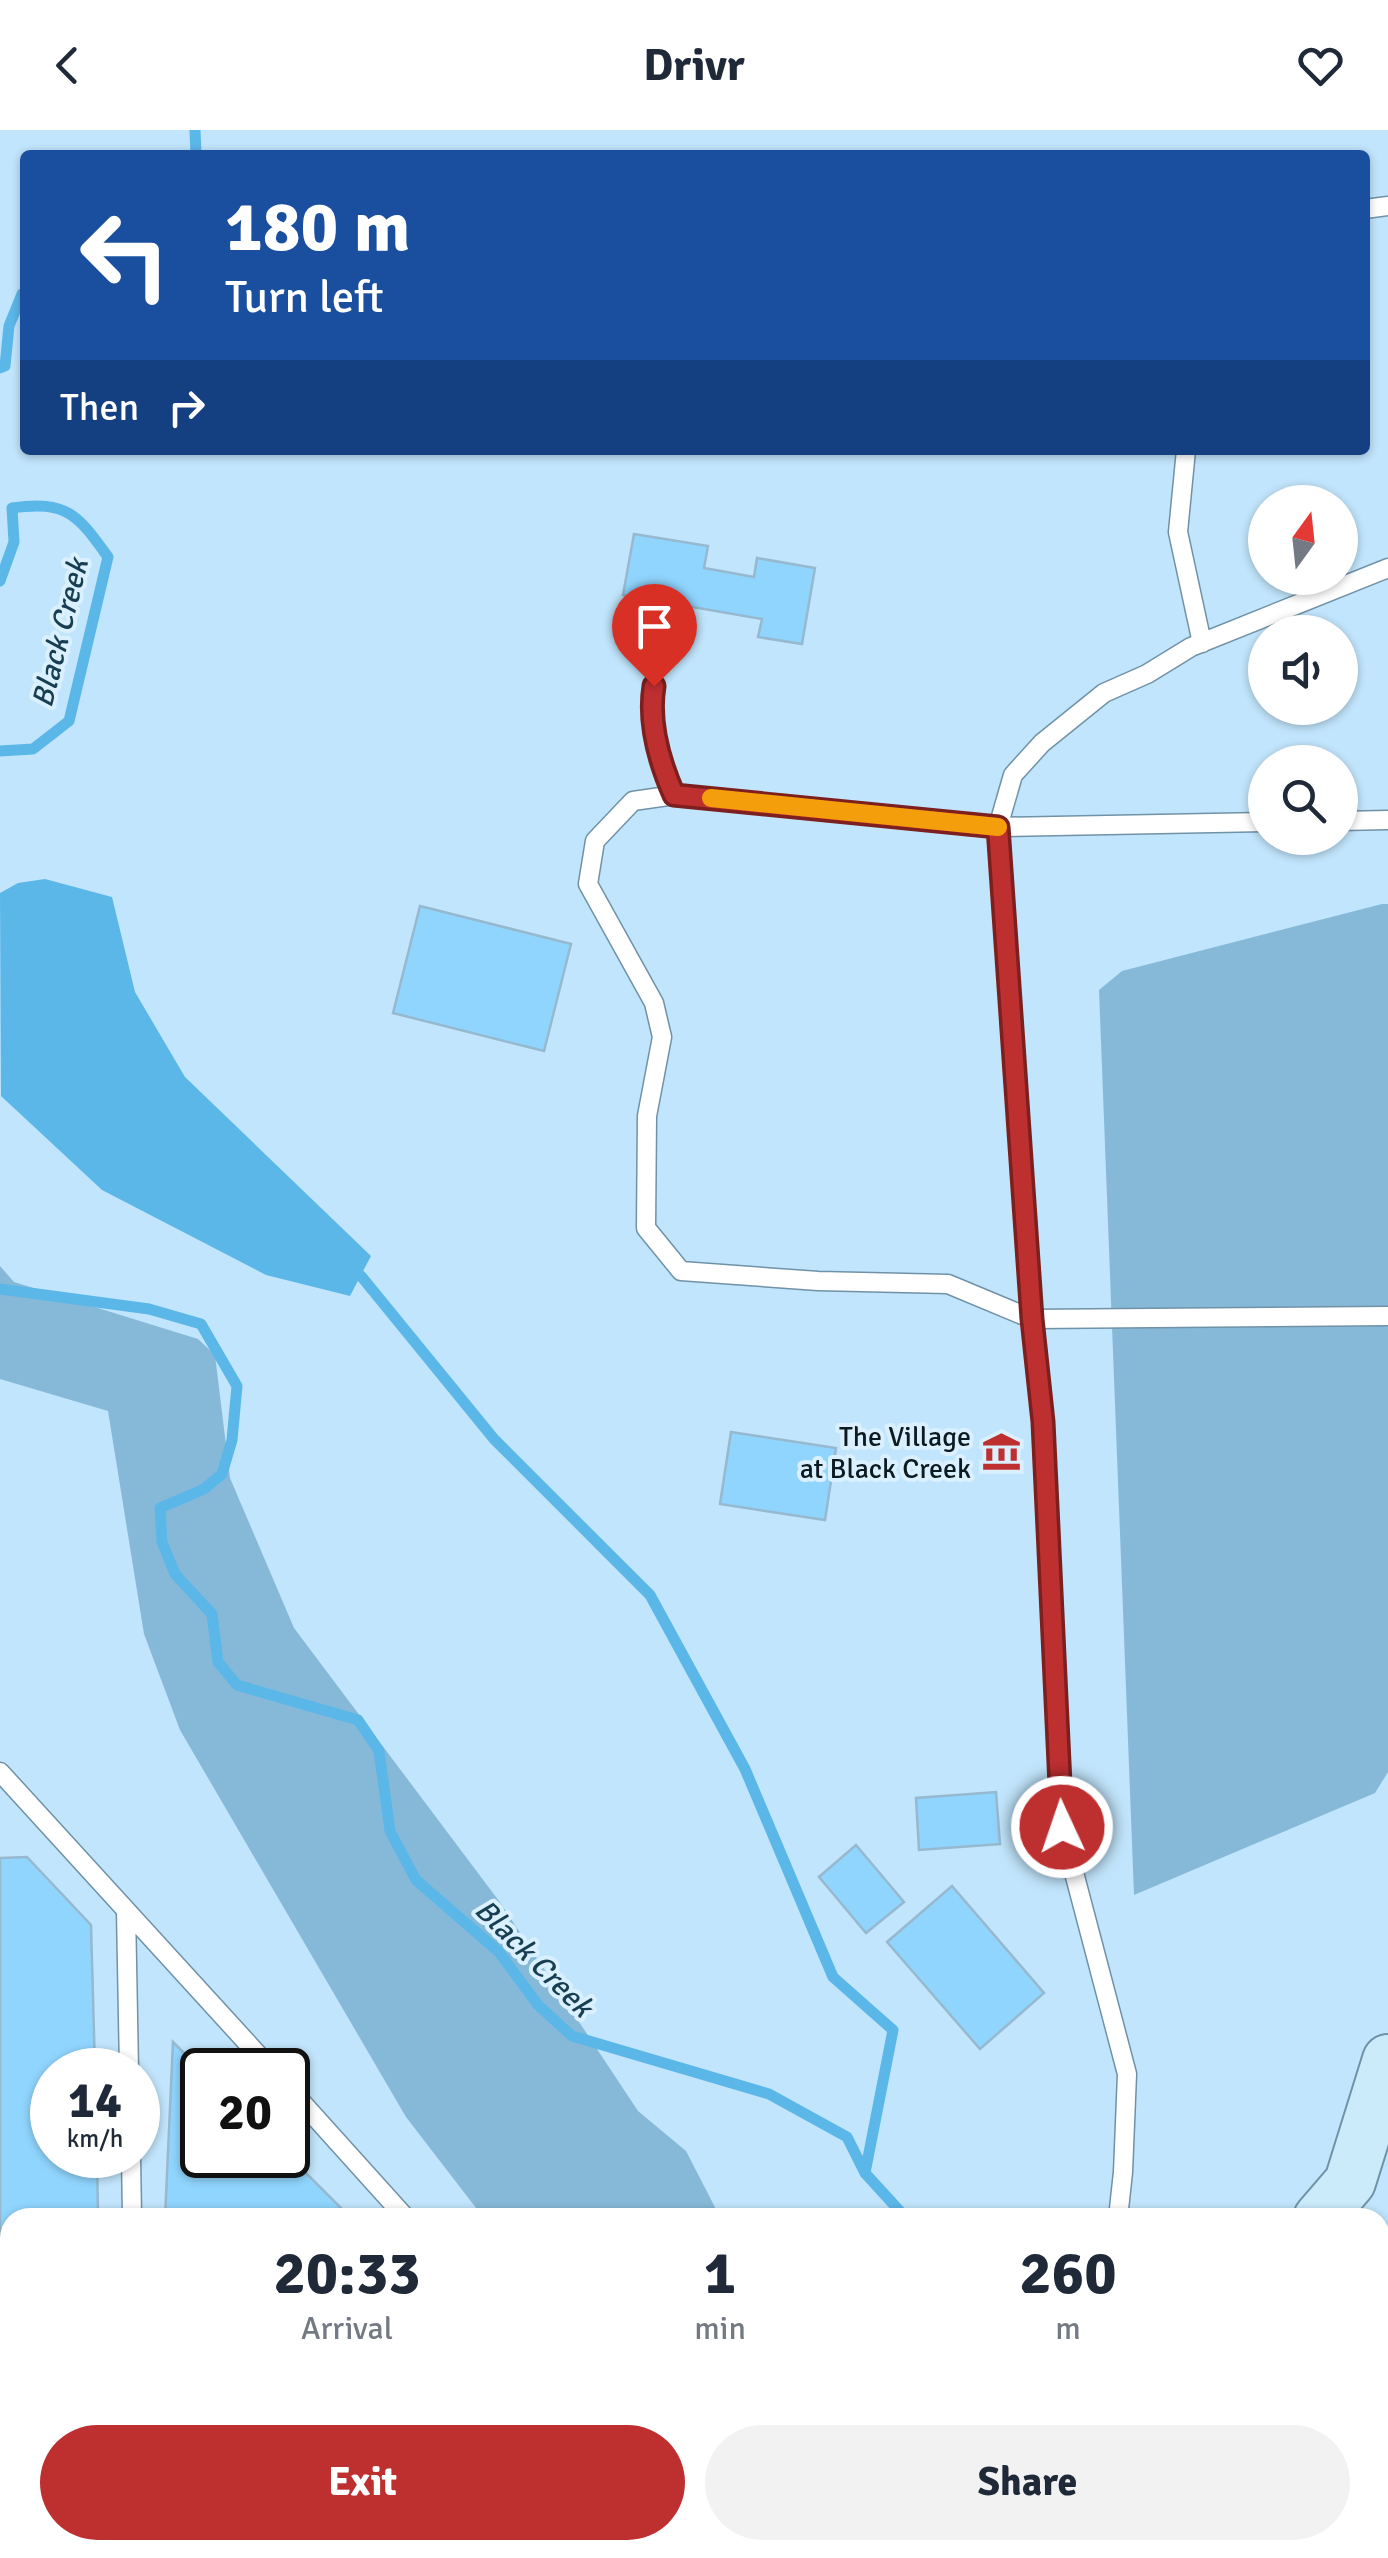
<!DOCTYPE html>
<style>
:root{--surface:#fff;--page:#f2f2f3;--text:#1f2937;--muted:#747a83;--accent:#be2f30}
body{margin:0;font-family:Signika,sans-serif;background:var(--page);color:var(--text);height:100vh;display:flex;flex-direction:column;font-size:38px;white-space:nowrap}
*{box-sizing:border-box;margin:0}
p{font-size:32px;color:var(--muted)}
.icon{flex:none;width:55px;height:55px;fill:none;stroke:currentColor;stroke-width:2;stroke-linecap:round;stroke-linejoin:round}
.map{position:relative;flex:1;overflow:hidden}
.sheet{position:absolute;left:0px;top:2078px;width:1390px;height:352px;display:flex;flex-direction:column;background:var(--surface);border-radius:30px 30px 0 0;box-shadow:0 2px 8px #0004}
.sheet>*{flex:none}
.guide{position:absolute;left:20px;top:20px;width:1350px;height:305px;border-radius:10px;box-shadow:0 2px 8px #0004;background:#1a4fa0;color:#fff;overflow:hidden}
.needle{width:65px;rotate:15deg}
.tools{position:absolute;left:1248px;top:355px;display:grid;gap:20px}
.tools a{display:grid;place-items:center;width:110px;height:110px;border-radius:50%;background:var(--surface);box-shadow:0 2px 8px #0004;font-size:50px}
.speed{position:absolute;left:30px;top:1918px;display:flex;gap:20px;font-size:50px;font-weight:700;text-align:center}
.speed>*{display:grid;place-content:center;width:130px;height:130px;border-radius:50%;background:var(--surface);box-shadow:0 2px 8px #0004;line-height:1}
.speed small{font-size:25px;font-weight:400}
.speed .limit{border:5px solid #111;border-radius:15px;background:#fff;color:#111}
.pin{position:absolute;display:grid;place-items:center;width:85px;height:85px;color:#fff;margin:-102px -42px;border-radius:50% 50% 50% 0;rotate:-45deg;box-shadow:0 0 10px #0007}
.pin .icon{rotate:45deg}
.me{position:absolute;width:110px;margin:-55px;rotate:357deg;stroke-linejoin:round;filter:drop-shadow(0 0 8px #0008)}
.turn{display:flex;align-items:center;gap:35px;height:210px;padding:0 40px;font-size:45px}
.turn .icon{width:130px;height:130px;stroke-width:2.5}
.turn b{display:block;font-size:70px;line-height:85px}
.then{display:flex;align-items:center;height:95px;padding:0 40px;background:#0003;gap:20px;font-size:38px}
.eta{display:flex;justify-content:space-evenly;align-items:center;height:170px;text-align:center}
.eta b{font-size:60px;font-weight:800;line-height:70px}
.primary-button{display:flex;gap:20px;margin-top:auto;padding:20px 40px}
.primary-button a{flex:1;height:115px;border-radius:60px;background:var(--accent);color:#fff;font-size:40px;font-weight:800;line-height:115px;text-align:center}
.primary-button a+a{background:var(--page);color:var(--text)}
header{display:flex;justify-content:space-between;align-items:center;height:130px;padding:0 40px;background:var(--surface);font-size:45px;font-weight:800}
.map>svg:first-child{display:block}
.green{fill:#86b9d8}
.water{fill:#5cb7e9}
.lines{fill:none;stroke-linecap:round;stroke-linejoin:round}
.stream{stroke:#5cb7e9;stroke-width:11}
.building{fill:#90d5fe;stroke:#96b9cf;stroke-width:2.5}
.lane-casing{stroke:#7092a7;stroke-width:21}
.secondary-casing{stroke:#7092a7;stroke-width:54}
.lane{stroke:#fff;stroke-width:18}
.secondary{stroke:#cbebfb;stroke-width:50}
.route-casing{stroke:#7c1f1f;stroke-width:25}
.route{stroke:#be2f30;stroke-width:18}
.slow{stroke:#f59e0b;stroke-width:18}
.labels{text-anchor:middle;stroke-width:8;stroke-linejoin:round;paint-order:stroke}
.poi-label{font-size:28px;fill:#0c1a22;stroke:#dbf0fe;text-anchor:end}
.water-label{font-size:30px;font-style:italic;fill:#173e53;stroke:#dbf0fe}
</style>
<header><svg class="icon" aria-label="back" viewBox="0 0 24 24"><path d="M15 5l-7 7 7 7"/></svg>Drivr<svg class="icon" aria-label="heart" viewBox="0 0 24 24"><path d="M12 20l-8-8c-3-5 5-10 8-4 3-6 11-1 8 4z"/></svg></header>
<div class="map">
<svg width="1388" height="2428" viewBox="0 0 1388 2428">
<rect width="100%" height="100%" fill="#c1e5fc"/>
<path class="green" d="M1382 774H1388V1642L1375 1663 1134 1765 1099 860 1122 841Z
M0 1136 14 1152 198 1209 215 1225 230 1348 294 1498 499 1771 638 1981 686 2021 720 2087H483L406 1987 180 1600 144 1504 108 1281 0 1249Z"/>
<path class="water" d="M45 749 112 767 135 862 185 947 371 1126 350 1166 266 1145 102 1060 1 966 0 763 18 753Z"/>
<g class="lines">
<path class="stream" d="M195 0 196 25
M0 238 5 236 9 196 22 164H25
M0 451 14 412 12 378C67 370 78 385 108 427L69 591 33 619 0 621
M361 1146 494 1309 650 1465 745 1639 833 1847 893 1900 865 2043
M0 1159 149 1179 201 1194 237 1256 232 1310 222 1344 204 1359 160 1378 162 1412 175 1444 212 1484 218 1532 237 1555 358 1590 379 1621 390 1701 416 1750 499 1822 538 1875 572 1906 769 1964 847 2007 865 2043 906 2088"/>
</g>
<path class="building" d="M634 404 708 416 704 438 754 447 757 428 815 438 802 514 758 507 762 489 623 465Z
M420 776 571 814 544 921 393 883Z
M731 1302 836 1318 825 1390 720 1374Z
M996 1662 1000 1714 919 1720 916 1668Z
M856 1715 904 1772 866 1803 819 1747Z
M27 1727 91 1795 95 1940H52V2025H97L98 2088H10V2183H0V1728Z
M952 1756 1044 1863 980 1919 887 1812Z
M173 1912 202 1941V2025H288L351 2088H165Z"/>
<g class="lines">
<defs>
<path id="lane" d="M1365 79 1388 76
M1186 320 1178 402 1202 513
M654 556C648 593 660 631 675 665
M1340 691 1388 690
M1265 692 998 697 675 665 633 671 595 711 588 754 654 873 662 907 647 986 646 1098 681 1141 818 1151 948 1154 1032 1189 998 697 1013 645 1042 613 1104 563 1147 544 1191 517 1388 438
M0 1642 272 1940
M126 1780 129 1940
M288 1957 406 2088
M131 2025 132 2088
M1118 2088 1123 2042 1127 1944 1062 1697 1043 1291 1032 1189 1388 1186
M0 2230H10"/>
<path id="secondary" d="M1319 2088 1350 2052 1388 1930
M1380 2308H1388
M1380 2384H1388
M0 2423 79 2420
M1208 2428 1211 2420
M1284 2428 1286 2420"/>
</defs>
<use href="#lane" class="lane-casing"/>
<use href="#secondary" class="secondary-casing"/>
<use href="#lane" class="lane"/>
<use href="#secondary" class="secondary"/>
</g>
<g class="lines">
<defs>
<path id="route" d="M654 556C648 593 659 631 674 665L998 697 1032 1189 1043 1292 1062 1697"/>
</defs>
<use href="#route" class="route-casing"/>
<use href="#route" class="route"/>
<path class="slow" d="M711 668 998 697"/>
</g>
<defs>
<symbol id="museum-bare" viewBox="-9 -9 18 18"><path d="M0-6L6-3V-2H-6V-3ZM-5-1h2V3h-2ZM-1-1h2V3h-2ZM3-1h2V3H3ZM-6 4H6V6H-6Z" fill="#be2f30" stroke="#dbf0fe" stroke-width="2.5" paint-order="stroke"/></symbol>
</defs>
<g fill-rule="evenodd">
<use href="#museum-bare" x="974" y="1294" width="55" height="55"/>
</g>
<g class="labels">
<g class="poi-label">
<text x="971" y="1316">The Village<tspan x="971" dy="32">at Black Creek</tspan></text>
</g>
<g class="water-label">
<text transform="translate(60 503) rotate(-76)" y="10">Black Creek</text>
<text transform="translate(534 1828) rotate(45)" y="10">Black Creek</text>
</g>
</g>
</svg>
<div class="tools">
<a><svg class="needle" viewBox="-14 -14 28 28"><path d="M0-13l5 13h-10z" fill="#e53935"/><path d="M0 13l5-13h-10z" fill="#747a83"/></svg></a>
<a><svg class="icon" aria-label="sound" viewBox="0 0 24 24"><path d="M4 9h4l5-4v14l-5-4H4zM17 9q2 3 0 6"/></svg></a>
<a><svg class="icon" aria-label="search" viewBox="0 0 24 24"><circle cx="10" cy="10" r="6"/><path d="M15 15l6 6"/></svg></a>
</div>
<div class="speed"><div>14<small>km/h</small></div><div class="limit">20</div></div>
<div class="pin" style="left:654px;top:556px;background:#d93025"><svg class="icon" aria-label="arrive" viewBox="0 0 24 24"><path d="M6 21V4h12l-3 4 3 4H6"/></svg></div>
<svg class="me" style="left:1062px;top:1697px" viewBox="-20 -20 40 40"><circle r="17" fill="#be2f30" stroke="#fff" stroke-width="3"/><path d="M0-11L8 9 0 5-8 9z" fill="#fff"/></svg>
<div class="guide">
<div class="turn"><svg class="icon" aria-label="left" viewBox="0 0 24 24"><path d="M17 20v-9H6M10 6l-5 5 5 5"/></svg><div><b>180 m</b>Turn left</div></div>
<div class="then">Then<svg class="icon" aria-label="right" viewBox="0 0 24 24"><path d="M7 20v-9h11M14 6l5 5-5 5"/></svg></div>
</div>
<section class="sheet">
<div class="eta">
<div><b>20:33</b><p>Arrival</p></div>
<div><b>1</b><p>min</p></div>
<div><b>260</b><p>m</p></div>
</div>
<div class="primary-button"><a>Exit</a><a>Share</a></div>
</section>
</div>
